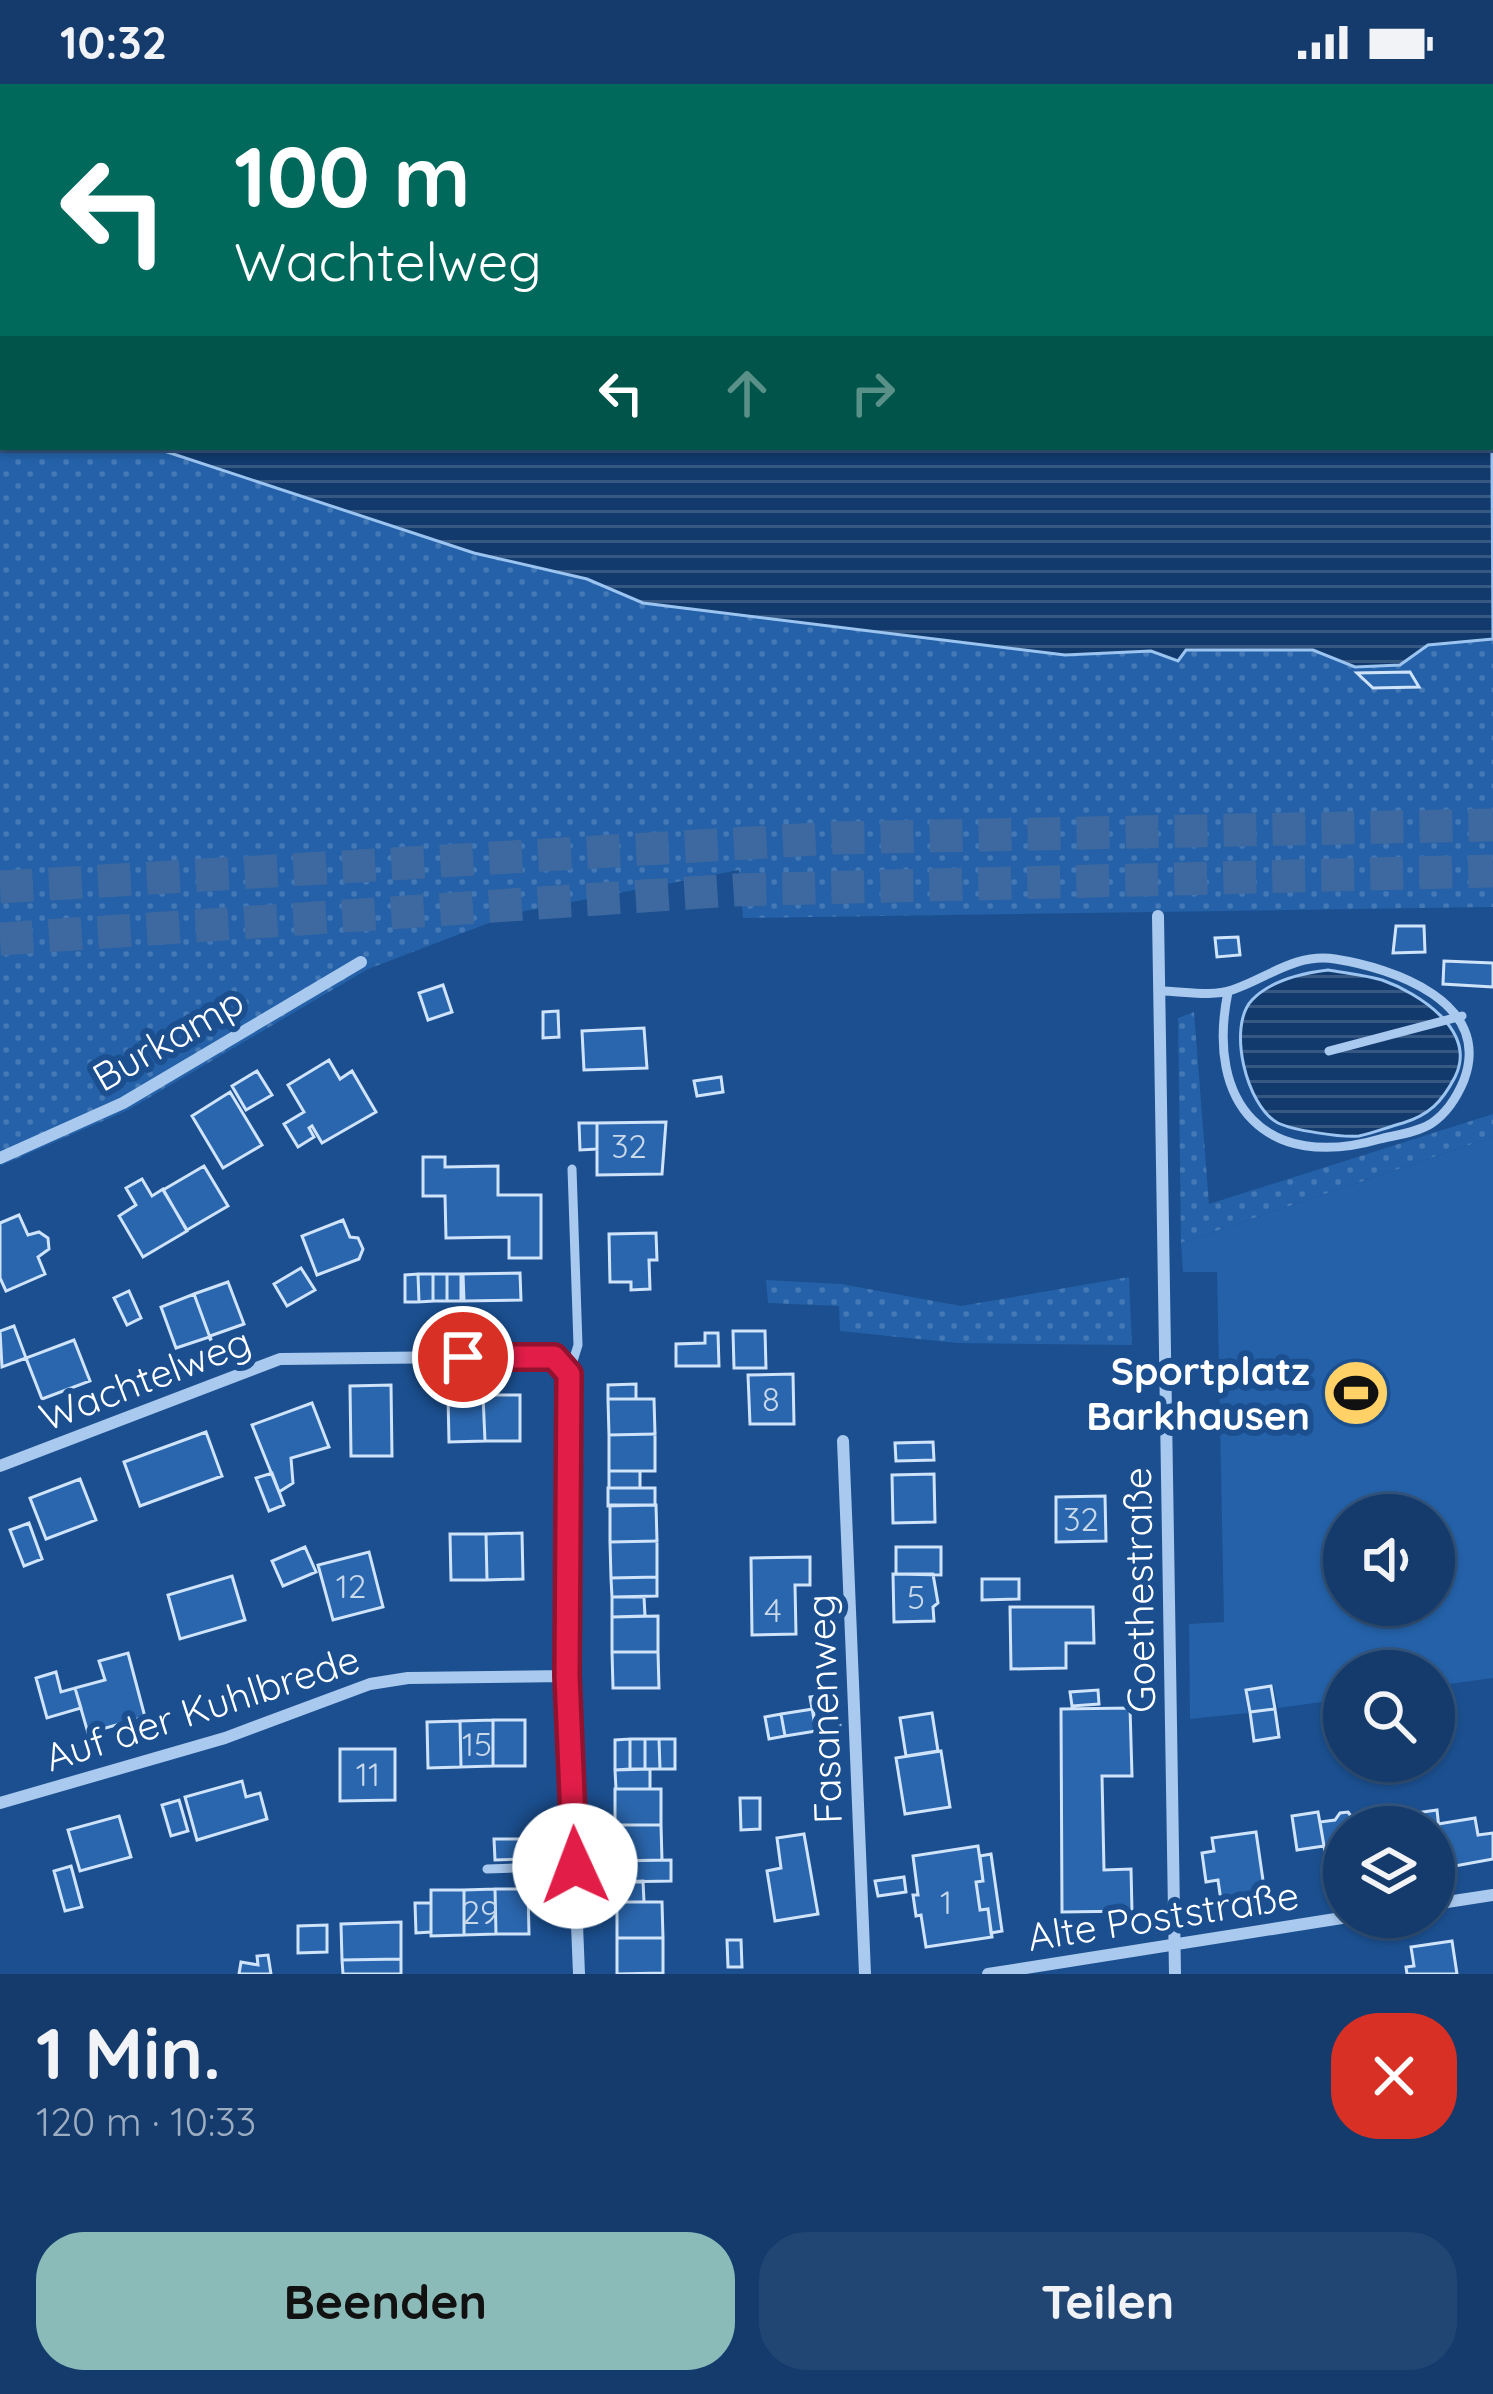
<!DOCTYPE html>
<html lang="de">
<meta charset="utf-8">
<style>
:root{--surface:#143b6b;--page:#214673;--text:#f1f3f6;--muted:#9dadc1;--line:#33557e;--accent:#8bbbb9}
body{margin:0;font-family:Quicksand,sans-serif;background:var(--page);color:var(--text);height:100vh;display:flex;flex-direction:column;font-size:45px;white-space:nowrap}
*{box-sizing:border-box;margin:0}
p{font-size:39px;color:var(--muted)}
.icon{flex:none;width:66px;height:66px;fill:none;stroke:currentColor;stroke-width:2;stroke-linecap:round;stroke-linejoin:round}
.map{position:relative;height:1890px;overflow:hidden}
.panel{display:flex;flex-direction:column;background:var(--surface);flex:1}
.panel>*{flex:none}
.banner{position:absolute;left:0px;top:0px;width:1494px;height:366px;box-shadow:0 3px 9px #0004,0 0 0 3px var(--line);background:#00695c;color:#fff;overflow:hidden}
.controls{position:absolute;left:1323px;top:1410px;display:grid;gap:24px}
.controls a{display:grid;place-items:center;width:132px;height:132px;border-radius:50%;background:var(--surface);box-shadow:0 3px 9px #0004,0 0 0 3px var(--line);font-size:60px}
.pin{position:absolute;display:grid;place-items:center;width:102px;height:102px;color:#fff;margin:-51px;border:6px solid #fff;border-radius:50%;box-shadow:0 3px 12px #0007}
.me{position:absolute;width:132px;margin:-66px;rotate:358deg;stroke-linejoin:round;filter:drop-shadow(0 0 9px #0008)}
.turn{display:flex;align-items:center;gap:42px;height:252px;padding:0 36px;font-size:54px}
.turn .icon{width:156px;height:156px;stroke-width:2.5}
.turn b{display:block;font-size:84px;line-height:102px}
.lanes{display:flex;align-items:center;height:114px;padding:0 36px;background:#0003;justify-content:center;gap:60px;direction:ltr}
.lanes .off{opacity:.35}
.round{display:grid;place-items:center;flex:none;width:126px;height:126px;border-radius:48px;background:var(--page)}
.overview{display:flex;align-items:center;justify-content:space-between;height:204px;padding:0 36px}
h1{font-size:72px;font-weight:800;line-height:90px}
.primary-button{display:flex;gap:24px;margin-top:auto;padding:24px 36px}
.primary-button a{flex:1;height:138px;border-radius:48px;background:var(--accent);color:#111;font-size:48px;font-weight:800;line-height:138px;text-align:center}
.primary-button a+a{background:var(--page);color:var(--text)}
.status{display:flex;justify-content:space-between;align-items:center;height:84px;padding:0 60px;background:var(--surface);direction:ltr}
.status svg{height:33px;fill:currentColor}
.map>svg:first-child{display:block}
.grass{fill:url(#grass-dots)}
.forest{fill:url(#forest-firs)}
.park{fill:#2461a8;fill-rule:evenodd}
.water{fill:url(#water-rules);stroke:#9cc4f0;stroke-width:3}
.building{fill:#2a66ad;stroke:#cfe3fa;stroke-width:3}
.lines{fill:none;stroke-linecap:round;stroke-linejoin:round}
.trunk-tunnel{stroke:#3d69a0;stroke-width:33;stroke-dasharray:33 16;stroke-linecap:butt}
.service{stroke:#a9c9ee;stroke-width:9}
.minor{stroke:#a9c9ee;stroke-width:12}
.route-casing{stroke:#92132f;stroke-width:30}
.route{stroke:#e11d48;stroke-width:21}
.labels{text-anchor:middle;stroke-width:12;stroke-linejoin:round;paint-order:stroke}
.number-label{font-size:33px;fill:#cad9ea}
.street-label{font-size:39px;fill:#fff;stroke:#1b4f8f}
.poi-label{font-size:39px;font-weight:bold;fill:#fff;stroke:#1b4f8f;text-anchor:end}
</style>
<div class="status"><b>10:32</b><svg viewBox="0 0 49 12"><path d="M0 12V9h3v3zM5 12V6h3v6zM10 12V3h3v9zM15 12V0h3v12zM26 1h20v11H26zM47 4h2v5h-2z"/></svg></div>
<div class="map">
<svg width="1493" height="1890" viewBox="0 0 1493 1890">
<defs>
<pattern id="grass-dots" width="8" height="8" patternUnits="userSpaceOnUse" patternTransform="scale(3)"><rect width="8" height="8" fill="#2461a8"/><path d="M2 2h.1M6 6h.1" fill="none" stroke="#4579b5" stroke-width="1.8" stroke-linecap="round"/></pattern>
<pattern id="forest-firs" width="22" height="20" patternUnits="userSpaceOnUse" patternTransform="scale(3)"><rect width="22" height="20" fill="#2461a8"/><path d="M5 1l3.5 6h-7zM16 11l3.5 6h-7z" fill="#4579b5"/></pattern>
<pattern id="water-rules" width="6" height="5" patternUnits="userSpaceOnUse" patternTransform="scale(3)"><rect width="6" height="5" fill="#123a6d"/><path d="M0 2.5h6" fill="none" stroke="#365883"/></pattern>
</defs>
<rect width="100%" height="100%" fill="#1b4f8f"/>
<path class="grass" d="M0 305 3 363H152L474 469 587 495 644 519 1065 571 1151 567 1177 577 1186 566H1313L1355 583 1400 581 1428 561 1493 555V823L743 834 739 786 515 829 368 885 128 1026 0 1082Z
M1194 928 1209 1120 1493 1030V1053L1181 1159 1178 934Z
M1129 1193 1132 1261 957 1259 840 1247 839 1222 768 1219 766 1196 841 1200 961 1222Z"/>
<path class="forest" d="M652 0H1493V201L1491 3Z"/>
<path class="park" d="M1493 1053V1594L1434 1602V1587H1344V1615L1278 1624 1273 1600 1245 1605 1248 1629 1190 1635 1189 1540 1224 1538 1217 1188H1183L1181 1159ZM1344 1431H1434V1521H1344Z"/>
<path class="water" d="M0 0H307L317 3H3V307Z
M1491 201 1493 555 1428 561 1400 581 1355 583 1313 566H1186L1178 577 1151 567 1065 571 643 519 587 495 474 469 152 363H1491Z
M1328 886C1345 889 1365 891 1382 896 1419 909 1478 947 1455 993 1442 1018 1429 1031 1403 1039 1388 1043 1373 1049 1359 1052 1343 1054 1292 1046 1278 1039 1246 1022 1227 942 1252 916 1271 896 1303 889 1328 886Z"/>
<path class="building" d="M1410 588 1419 603 1373 604 1357 589Z
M1396 842H1424L1425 868 1393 869Z
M1238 853 1240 871 1217 873 1215 854Z
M1444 877 1493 879V903L1443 900Z
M443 901 452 928 428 936 419 909Z
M558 927 559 953 543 954V928Z
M644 944 647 984 584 986 582 947Z
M329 976 340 995 352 987 376 1028 322 1059 312 1042 309 1044 314 1053 298 1063 284 1040 304 1028 288 1001Z
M257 987 272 1011 246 1026 232 1002Z
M721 993 723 1008 697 1012 694 997Z
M230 1008 262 1061 223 1084 192 1032Z
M666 1038 662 1090 597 1091V1039Z
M579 1039H597V1065L580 1066Z
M423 1073H445V1083L498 1082V1111H541V1174H509V1153L446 1154 445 1112H423Z
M204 1082 228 1122 187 1146 163 1106Z
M142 1095 152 1112 163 1105 187 1147 143 1173 119 1132 136 1121 126 1104Z
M19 1131 28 1151 39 1148 48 1154 49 1165 38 1173 45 1190 6 1207 0 1194V1139Z
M343 1136 350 1153 358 1154 363 1165 359 1175 317 1191 302 1152Z
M656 1149 657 1176H649L650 1205 631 1206V1198H610L609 1150Z
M301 1184 315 1206 287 1222 274 1200Z
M520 1189 521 1216 464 1217 463 1190Z
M418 1190 419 1218H405V1191Z
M418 1190H433V1217L419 1218Z
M433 1190H447V1217H433Z
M447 1190H461V1217H447Z
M228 1198 244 1240 210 1252 212 1259 194 1210Z
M129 1207 141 1234 127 1241 114 1214Z
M194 1210 212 1259 209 1253 176 1264 161 1223Z
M14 1242 26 1274 2 1283 0 1247Z
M733 1247H765L766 1284H734Z
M705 1249H718L719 1282H676V1260L705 1259Z
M74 1256 90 1297 42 1315 26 1274Z
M793 1290 794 1340H750L748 1291Z
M636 1300V1315H608V1301Z
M391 1301 392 1372H351L350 1302Z
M483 1311 485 1357 449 1358 448 1312Z
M483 1311H520V1357H485Z
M608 1315H654L655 1350 609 1351Z
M312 1319 329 1363 291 1374 293 1399 279 1408 252 1341Z
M206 1348 222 1392 140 1422 124 1378Z
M655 1350V1387H609V1351Z
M933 1358 934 1376 896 1377 895 1359Z
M609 1387H640V1404H609Z
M272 1389 284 1421 269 1427 256 1394Z
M934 1390 935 1438 893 1439 892 1391Z
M80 1395 96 1436 46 1455 30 1414Z
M608 1404H655V1421L608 1422Z
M1105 1412 1106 1457 1056 1458V1413Z
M610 1421H656L657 1457 610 1458Z
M29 1439 42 1475 24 1482 10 1446Z
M522 1449 523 1495 487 1496 486 1450Z
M450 1450H486L487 1496H451Z
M657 1457V1493L611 1494 610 1458Z
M305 1463 316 1488 283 1502 272 1477Z
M896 1463H941V1491L896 1490Z
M369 1468 383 1523 333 1536 318 1481Z
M810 1473V1501H795L796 1550 752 1551 751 1474Z
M893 1490H933L938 1519 933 1523 934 1537 894 1538Z
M232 1492 245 1536 180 1555 168 1511Z
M657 1493V1512L612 1513 611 1494Z
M982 1495H1019V1515L982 1516Z
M612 1513H644L645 1532 612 1533Z
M1010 1523H1093L1094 1559H1066V1584L1011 1585Z
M658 1532V1568H612V1533Z
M612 1568H658L659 1604H613Z
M128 1569 145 1633 88 1649 75 1604 105 1596 99 1577Z
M56 1588 61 1608 75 1604 81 1624 47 1634 36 1594Z
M1271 1602 1275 1625 1250 1628 1246 1606Z
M1098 1606 1099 1620 1072 1622 1070 1608Z
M838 1609 840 1643 816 1647 810 1613Z
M1130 1624 1132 1692H1102L1104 1786 1131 1785 1132 1827 1062 1828 1061 1625Z
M813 1625 816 1647 785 1652 781 1630Z
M1275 1625 1279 1653 1254 1657 1250 1628Z
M932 1629 938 1667 906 1672 900 1634Z
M781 1630 785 1652 769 1655 765 1633Z
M493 1636V1682L461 1683 460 1637Z
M493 1636H525V1682H493Z
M460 1637 461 1683 428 1684 427 1638Z
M630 1655H645V1685H630Z
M630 1655V1685L615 1686V1656Z
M645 1655H659L660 1685H645Z
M659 1655H675V1685H660Z
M340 1665H395V1716L340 1717Z
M941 1667 950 1723 905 1730 896 1674Z
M650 1685V1705H616L615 1686Z
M242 1697 246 1713 260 1709 267 1735 197 1756 185 1713Z
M615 1705H661V1741H615Z
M740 1714H760V1745L741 1746Z
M179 1716 188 1747 171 1752 162 1721Z
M1437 1726 1441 1763 1434 1764V1743H1418L1416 1729Z
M1318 1728 1324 1762 1297 1766 1292 1732Z
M1348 1728 1359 1743H1344V1784L1328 1786 1320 1738 1335 1736 1340 1729Z
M119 1732 131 1773 80 1787 68 1746Z
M1475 1734 1478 1751 1493 1749V1775L1444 1784 1438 1740Z
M615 1741H661L662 1776 616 1777Z
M1256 1748 1265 1810 1221 1817 1218 1796 1206 1798 1202 1769 1214 1767 1212 1754Z
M804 1750 818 1830 775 1837 767 1787 781 1784 777 1754Z
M494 1755H524L525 1775 495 1776Z
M978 1762 983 1797 976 1798 980 1826 988 1825 992 1853 926 1863 921 1831 916 1832 913 1811H918L913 1772Z
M991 1770 1002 1847 991 1849 988 1825 980 1826 976 1798 983 1797 980 1772Z
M671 1776V1797L617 1798 616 1777Z
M71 1782 82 1823 65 1827 54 1787Z
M904 1793 906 1808 878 1812 875 1797Z
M643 1797 644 1818H618L617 1798Z
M495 1805H528L529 1850H496Z
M495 1805 496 1850 464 1851V1806Z
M431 1806H464V1851L431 1852Z
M617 1818H662L663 1854H617Z
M415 1819H431V1848L416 1849Z
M401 1838V1875L342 1876 341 1840Z
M327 1841V1868L298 1869V1842Z
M617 1854H663V1889L617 1890Z
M727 1856H741L742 1883H728Z
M1452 1857 1457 1890H1407L1406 1883 1414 1882 1411 1863Z
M268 1871 271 1890H239L241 1878 258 1881 257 1872Z
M401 1875V1890H343L342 1876Z"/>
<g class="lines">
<path class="trunk-tunnel" d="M0 803 834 754 1493 741
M0 855 734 806 1493 787"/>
<path class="service" d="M1160 907C1182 907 1212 913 1232 906 1268 894 1295 869 1335 875 1393 884 1493 918 1464 996 1457 1013 1448 1028 1432 1039 1419 1048 1396 1051 1380 1055 1266 1088 1205 1020 1228 908
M1329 967 1462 932
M569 1290 578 1261 572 1085
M487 1785 575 1782"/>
<path class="minor" d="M1158 832 1175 1890
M0 1074 123 1019 361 878
M843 1357 865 1890
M0 1382 280 1275 554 1272 569 1290 567 1592 579 1890
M0 1719 225 1654 370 1600 408 1594 567 1592
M1434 1820 1493 1811
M988 1890 1348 1833"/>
</g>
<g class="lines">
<defs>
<path id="route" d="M463 1273H554L569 1290 567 1592 575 1782"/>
</defs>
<use href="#route" class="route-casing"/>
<use href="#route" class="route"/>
</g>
<defs>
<symbol id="stadium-disc" viewBox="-11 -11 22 22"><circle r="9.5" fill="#ffd166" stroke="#1b4f8f"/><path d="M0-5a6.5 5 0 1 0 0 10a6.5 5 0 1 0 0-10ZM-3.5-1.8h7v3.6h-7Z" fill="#111"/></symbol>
</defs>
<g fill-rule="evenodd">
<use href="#stadium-disc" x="1318" y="1271" width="76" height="76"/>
</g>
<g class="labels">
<g class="number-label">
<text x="629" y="1074">32</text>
<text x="771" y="1327">8</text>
<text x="1081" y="1447">32</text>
<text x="351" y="1514">12</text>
<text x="916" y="1525">5</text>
<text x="773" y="1538">4</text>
<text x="477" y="1672">15</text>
<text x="368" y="1702">11</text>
<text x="946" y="1830">1</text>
<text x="480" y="1840">29</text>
</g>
<g class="street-label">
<text transform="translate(168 955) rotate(-30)" y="14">Burkamp</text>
<text transform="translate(145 1295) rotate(-21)" y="14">Wachtelweg</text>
<text transform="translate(1139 1506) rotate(-91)" y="14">Goethestraße</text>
<text transform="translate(202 1624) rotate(-18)" y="14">Auf der Kuhlbrede</text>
<text transform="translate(824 1625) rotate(-92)" y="14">Fasanenweg</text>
<text transform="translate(1163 1832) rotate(-9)" y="14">Alte Poststraße</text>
</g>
<g class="poi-label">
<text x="1310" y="1301">Sportplatz<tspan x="1310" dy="45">Barkhausen</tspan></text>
</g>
</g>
</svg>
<div class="controls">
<a><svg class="icon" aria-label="sound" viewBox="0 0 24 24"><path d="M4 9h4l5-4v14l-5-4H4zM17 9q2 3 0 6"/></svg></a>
<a><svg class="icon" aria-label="search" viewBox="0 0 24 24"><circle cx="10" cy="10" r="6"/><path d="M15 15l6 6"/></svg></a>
<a><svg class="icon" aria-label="layers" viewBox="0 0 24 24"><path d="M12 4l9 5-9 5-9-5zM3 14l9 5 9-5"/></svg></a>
</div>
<div class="pin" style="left:463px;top:1273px;background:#d93025"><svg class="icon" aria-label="arrive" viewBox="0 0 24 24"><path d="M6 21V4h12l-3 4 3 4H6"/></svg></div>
<svg class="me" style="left:575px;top:1782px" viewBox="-20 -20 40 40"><circle r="19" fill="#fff"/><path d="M0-13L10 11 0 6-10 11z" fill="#e11d48"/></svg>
<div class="banner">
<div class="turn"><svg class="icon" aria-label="left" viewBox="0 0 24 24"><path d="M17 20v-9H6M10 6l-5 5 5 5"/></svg><div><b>100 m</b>Wachtelweg</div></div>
<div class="lanes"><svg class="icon" aria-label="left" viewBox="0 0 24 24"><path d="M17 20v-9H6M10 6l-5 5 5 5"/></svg><svg class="icon off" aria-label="ahead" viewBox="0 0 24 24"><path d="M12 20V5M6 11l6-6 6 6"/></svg><svg class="icon off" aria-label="right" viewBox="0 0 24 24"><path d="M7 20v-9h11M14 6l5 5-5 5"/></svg></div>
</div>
</div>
<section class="panel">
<div class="overview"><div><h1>1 Min.</h1><p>120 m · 10:33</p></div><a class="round" style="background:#d93025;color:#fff"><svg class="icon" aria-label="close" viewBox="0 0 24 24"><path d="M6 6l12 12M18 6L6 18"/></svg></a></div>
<div class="primary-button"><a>Beenden</a><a>Teilen</a></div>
</section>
